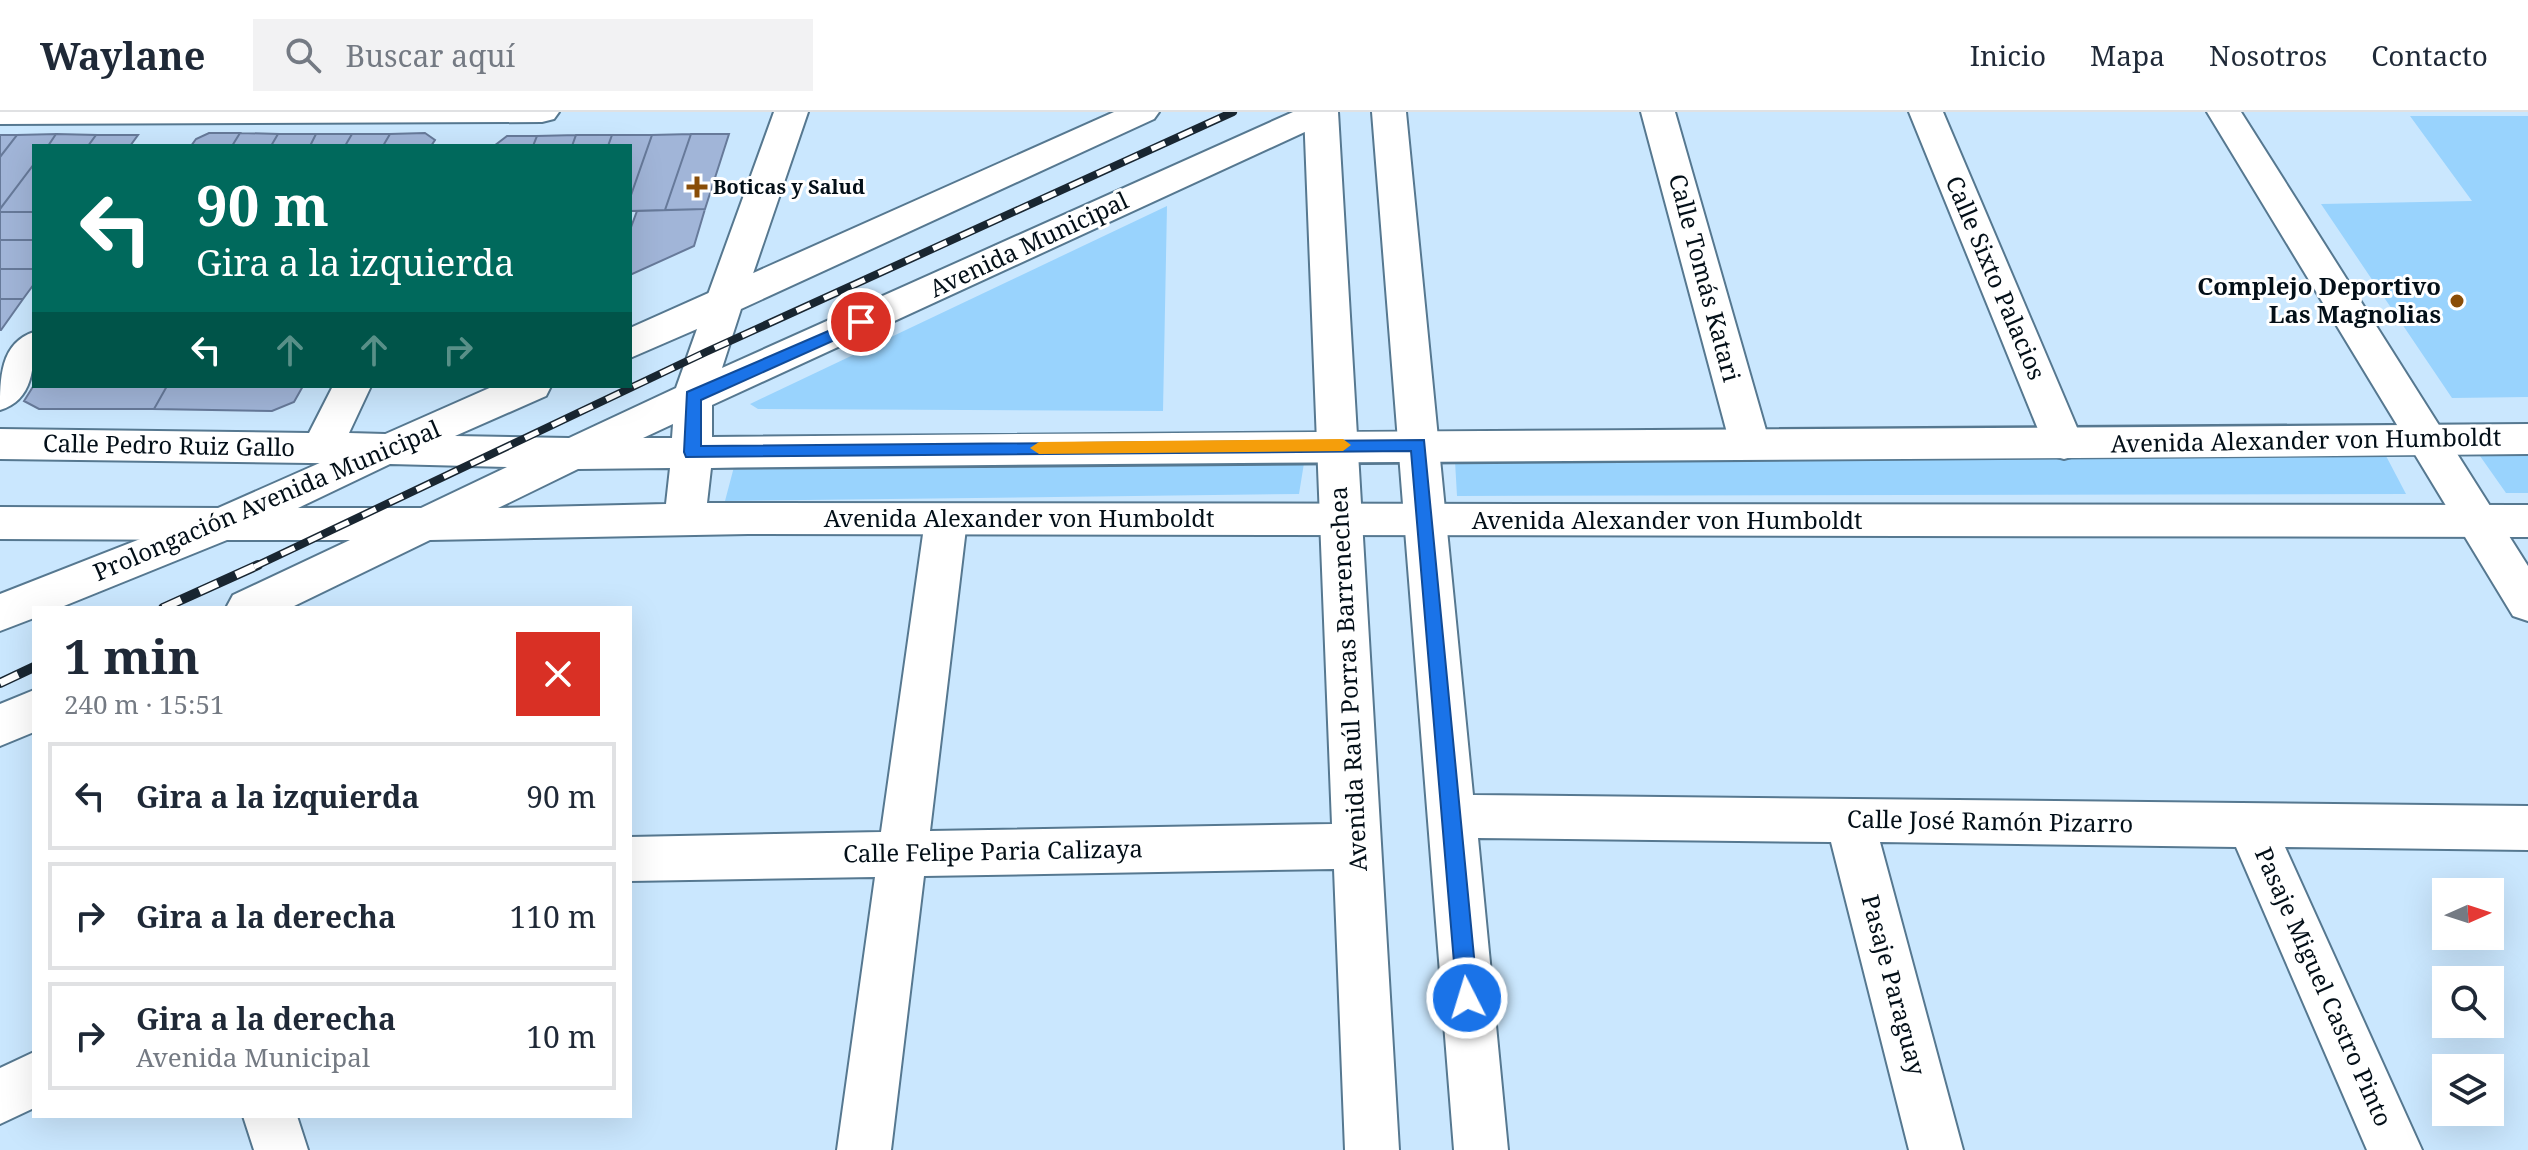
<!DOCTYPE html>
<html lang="es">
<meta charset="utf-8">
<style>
:root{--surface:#fff;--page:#f2f2f3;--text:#1f2937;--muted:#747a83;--line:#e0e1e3}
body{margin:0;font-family:"Noto Serif",serif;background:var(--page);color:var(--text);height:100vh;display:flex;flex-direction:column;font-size:30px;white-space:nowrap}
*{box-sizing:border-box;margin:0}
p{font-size:26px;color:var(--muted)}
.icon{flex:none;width:44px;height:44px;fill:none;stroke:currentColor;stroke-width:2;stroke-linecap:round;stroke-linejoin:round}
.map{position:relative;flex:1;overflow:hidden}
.panel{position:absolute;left:32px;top:494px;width:600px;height:512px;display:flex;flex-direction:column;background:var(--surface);border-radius:0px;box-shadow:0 8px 32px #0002}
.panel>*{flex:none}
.banner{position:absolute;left:32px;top:32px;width:600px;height:244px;border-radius:0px;box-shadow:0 8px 32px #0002;background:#00695c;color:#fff;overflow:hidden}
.needle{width:52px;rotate:87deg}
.controls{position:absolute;left:2432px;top:766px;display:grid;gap:16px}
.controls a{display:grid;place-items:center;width:72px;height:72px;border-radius:0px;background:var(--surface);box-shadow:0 8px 32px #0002;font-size:40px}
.pin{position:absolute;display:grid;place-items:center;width:68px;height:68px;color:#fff;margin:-34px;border:4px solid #fff;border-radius:50%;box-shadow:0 2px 8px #0007}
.me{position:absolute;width:88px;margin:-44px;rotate:355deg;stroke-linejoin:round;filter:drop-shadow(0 0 6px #0008)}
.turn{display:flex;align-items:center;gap:28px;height:168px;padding:0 32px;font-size:36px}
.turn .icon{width:104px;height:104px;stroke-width:2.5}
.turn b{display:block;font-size:56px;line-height:68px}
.lanes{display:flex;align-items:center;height:76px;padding:0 32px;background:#0003;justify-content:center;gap:40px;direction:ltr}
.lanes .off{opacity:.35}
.round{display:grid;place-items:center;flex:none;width:84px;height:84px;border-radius:0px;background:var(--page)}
.headline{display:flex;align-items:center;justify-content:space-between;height:136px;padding:0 32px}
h1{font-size:48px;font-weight:700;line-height:60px}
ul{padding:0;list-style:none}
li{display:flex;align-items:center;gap:24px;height:108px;margin:0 16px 12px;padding:0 16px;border:4px solid var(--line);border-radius:0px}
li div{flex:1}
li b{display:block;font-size:30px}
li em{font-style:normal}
header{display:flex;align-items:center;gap:48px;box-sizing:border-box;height:112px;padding:0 40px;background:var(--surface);border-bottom:2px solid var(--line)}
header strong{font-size:38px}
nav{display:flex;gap:44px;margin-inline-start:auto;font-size:28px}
.search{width:560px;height:72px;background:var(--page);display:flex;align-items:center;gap:20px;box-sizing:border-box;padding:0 28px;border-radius:0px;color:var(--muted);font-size:30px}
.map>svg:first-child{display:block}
.green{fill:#99d3fd}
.building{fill:#a1b5d8;stroke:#677a9a;stroke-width:2}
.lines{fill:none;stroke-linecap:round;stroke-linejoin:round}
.minor-casing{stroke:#567890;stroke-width:4}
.major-casing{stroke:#567890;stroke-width:4}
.minor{fill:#fff;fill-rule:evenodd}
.major{fill:#fff;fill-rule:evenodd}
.rail-far1-casing{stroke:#192631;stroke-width:8}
.rail-casing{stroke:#192631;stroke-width:10}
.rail-far1{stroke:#fff;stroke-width:5;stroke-dasharray:15;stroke-linecap:butt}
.rail{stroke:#fff;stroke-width:7;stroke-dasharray:20;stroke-linecap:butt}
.route{fill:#1a73e8;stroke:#114b97;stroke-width:2}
.slow{fill:#f59e0b}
.poi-dot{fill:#894d08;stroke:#fff;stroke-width:3}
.labels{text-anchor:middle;stroke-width:6;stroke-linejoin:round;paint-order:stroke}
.far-poi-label{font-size:20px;font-weight:bold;fill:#030f18;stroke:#fff;text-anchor:start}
.street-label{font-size:24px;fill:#030f18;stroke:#fff}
.poi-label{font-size:24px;font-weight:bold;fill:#030f18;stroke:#fff;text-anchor:end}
</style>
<header>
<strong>Waylane</strong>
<div class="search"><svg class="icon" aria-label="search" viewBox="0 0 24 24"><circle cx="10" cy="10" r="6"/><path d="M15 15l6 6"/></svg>Buscar aquí</div>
<nav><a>Inicio</a><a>Mapa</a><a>Nosotros</a><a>Contacto</a></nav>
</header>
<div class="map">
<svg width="2528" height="1038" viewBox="0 0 2528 1038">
<rect width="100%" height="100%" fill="#cae7fe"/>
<path class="green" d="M2410 4H2528V285L2452 286 2321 92 2472 89Z
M1167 94 1163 299 758 297 750 292Z
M2385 342 2406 382 1457 384 1455 349Z
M2480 344H2528V381H2506Z
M735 351 830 355 1304 351 1299 382 725 389Z"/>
<path class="building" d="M209 21H240L232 34H191L196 27Z
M240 21 278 22 271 34H232Z
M425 21 435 28 431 34H383L390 22Z
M56 22 48 34H34V52L0 97V45L17 23Z
M56 22 96 23 88 34H48Z
M278 22H316L310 34H271Z
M316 22H352L345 34H310Z
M352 22H390L383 34H345Z
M691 22 665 98 630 99V86L652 23Z
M691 22H729L705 97 665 98Z
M0 23H17L0 45Z
M96 23H138L130 34H88Z
M576 23 572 34H533L537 24Z
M576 23H612L608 34H572Z
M612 23H652L630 86V34H608Z
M507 24H537L533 34H494Z
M34 52V100H0V97Z
M705 97 694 134 630 163V118L637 99Z
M0 100H34V128H0Z
M0 128H34V157H0Z
M0 157H34V172L23 187H0Z
M0 187H23L1 218H0Z
M34 273V274H167L154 297H39L24 289Z
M167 274H303L294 290 272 299 154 297Z"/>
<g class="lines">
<defs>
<path id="minor" d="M0 0H559L554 7 542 10 0 12Z
M774 0H808L744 188 738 197 725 201 712 197 706 188Z
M1304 0H1338L1399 1038H1345L1334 757 924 764 891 1038H837L875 765 630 769V725L881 720 925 408 931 396 946 392 961 396 967 408 930 719 1332 712Z
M1372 0H1406L1473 683 2528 694V738L2285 735 2422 1038H2367L2236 735 1880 730 1963 1038H1909L1831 730 1478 726 1508 1038H1454Z
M1641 0H1675L1770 332 1764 343 1750 347 1736 343 1730 332Z
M1909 0H1943L2084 332 2078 343 2064 347 2050 343 2044 332Z
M2207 0H2241L2528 454V509L2513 504Z
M34 220C34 251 35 288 0 298 0 267 0 231 34 220Z
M333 274H371L349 321 385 322 399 326 405 337 399 348 385 352 0 347V317L309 321Z
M0 395 224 396 239 400 245 412 239 424 224 428 0 427Z
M34 940V996L0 1012V956Z
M243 1004H297L308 1038H254Z"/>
<path id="major" d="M1114 0H1159L1154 7 741 197 722 256 1293 0H1338L1333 7 712 293V325C1317 318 1923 318 2528 312V342C1922 349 1316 348 711 356L707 391 2528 393V425L748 422 430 428 290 496H226L233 483 350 428H227L59 496H34V506L0 519V482L209 400 494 274H551L546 284 455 324 569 326 676 276 697 217 630 246V216ZM673 312 672 326H643ZM390 352 507 355 421 396H298ZM670 356 666 392 498 396 578 357Z
M34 578V620L0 634V592Z"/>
</defs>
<use href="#minor" class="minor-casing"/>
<use href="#major" class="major-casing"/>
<use href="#minor" class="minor"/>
<use href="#major" class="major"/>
<defs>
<path id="rail-far1" d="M254 455 706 240 1233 0"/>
<path id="rail" d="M163 496 258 453
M0 571 34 555"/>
</defs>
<use href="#rail-far1" class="rail-far1-casing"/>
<use href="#rail" class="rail-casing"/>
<use href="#rail-far1" class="rail-far1"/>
<use href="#rail" class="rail"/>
</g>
<path class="route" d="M861 205 869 210 866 214 701 288V334L1424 328 1478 886 1475 894 1467 897 1460 894 1457 886 1411 339 686 345 684 340 687 280Z"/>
<path class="slow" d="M1343 327 1351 333 1343 339 1039 342 1030 336 1039 330Z"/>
<g class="poi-dot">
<path d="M693 63h8v8h8v8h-8v8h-8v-8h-8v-8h8z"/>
<circle cx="2457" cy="189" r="8"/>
</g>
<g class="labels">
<g class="far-poi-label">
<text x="713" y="82">Boticas y Salud</text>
</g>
<g class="street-label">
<text transform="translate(1029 133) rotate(-25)" y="8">Avenida Municipal</text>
<text transform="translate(1704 166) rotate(75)" y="8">Calle Tomás Katari</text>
<text transform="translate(1995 166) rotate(67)" y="8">Calle Sixto Palacios</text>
<text transform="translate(2306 329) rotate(-1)" y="8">Avenida Alexander von Humboldt</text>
<text transform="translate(169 334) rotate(1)" y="8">Calle Pedro Ruiz Gallo</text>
<text transform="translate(267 389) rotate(-23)" y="8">Prolongación Avenida Municipal</text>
<text x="1019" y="415">Avenida Alexander von Humboldt</text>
<text x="1667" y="417">Avenida Alexander von Humboldt</text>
<text transform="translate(1349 567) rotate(-93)" y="8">Avenida Raúl Porras Barrenechea</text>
<text transform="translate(1990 710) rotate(1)" y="8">Calle José Ramón Pizarro</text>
<text transform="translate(993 740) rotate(-1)" y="8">Calle Felipe Paria Calizaya</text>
<text transform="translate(1893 873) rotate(75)" y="8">Pasaje Paraguay</text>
<text transform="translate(2323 875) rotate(66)" y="8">Pasaje Miguel Castro Pinto</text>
</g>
<g class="poi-label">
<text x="2441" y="183">Complejo Deportivo<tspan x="2441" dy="28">Las Magnolias</tspan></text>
</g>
</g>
</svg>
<div class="controls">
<a><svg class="needle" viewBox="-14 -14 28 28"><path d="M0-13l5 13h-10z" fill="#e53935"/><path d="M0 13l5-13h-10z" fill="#747a83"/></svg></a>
<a><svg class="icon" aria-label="search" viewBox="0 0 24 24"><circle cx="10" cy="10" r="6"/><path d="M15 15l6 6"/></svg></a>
<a><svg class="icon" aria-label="layers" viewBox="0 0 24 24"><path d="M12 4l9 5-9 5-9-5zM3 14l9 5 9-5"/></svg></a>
</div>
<div class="pin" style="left:861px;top:210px;background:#d93025"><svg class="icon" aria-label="arrive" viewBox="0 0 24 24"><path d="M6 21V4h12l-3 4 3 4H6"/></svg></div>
<svg class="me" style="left:1467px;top:886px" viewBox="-20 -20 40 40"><circle r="17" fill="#1a73e8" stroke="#fff" stroke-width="3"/><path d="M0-11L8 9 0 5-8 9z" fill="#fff"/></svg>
<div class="banner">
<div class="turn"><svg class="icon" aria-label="left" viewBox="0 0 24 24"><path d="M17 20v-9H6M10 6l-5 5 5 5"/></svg><div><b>90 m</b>Gira a la izquierda</div></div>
<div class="lanes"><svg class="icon" aria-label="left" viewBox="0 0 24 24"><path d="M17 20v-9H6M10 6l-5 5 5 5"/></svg><svg class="icon off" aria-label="ahead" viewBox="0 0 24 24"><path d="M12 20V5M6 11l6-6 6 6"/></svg><svg class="icon off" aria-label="ahead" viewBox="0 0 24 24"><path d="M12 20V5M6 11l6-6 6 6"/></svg><svg class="icon off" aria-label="right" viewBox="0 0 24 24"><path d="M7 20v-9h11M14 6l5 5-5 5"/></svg></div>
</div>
<section class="panel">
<div class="headline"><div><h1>1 min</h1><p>240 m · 15:51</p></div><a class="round" style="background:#d93025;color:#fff"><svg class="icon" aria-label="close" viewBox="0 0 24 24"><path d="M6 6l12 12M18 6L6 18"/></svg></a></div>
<ul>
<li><svg class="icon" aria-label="left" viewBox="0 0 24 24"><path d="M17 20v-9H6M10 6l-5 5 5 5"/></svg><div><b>Gira a la izquierda</b></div><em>90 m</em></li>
<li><svg class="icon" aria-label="right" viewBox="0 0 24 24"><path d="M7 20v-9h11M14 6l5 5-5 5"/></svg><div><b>Gira a la derecha</b></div><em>110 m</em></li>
<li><svg class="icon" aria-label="right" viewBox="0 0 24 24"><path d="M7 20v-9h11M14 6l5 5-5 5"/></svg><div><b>Gira a la derecha</b><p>Avenida Municipal</p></div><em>10 m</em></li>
</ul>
</section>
</div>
